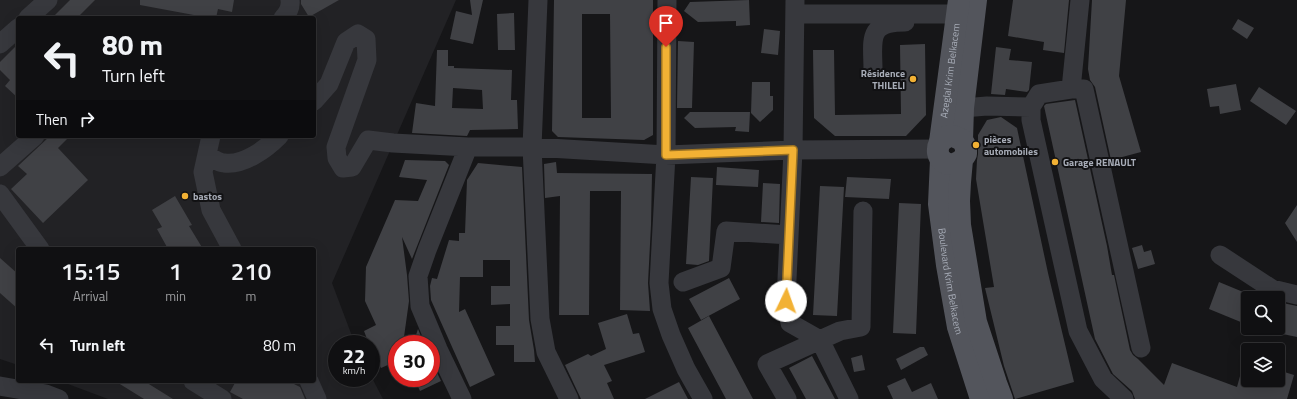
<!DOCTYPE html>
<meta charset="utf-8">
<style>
:root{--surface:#101012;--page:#1e1e20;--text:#f1f3f6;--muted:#9c9d9f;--line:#303032}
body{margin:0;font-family:"Titillium Web",sans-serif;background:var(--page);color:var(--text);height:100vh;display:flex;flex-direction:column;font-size:15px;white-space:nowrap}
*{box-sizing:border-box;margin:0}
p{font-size:13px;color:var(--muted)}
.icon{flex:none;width:22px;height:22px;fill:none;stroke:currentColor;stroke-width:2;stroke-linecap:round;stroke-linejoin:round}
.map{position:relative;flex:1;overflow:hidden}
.details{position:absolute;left:16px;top:247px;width:300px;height:136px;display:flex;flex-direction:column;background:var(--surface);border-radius:4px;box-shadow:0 4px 16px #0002,0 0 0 1px var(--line)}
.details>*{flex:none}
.hud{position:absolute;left:16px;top:16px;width:300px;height:122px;border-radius:4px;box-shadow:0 4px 16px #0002,0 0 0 1px var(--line);background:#101012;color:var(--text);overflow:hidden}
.controls{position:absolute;left:1241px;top:291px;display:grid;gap:8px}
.controls a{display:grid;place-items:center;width:44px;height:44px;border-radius:4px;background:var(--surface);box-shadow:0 4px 16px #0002,0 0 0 1px var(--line);font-size:20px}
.speed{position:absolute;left:328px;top:335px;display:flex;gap:8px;font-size:20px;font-weight:700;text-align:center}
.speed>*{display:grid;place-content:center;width:52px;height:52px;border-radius:50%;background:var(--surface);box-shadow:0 4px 16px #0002,0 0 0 1px var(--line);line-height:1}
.speed small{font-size:10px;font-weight:400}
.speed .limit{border:6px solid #d22;background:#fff;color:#111}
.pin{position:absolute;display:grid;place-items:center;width:34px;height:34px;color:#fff;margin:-41px -17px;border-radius:50% 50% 50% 0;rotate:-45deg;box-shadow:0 0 4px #0007}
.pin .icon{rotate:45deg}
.me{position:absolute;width:44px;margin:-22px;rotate:3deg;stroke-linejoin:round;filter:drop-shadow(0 0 3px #0008)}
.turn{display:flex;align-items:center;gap:14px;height:84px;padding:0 20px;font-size:18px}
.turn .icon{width:52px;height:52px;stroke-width:2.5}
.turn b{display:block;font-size:28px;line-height:34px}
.then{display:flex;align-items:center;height:38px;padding:0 20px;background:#0003;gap:8px;font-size:15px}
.eta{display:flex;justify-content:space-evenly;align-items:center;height:68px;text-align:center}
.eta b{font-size:24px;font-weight:600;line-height:28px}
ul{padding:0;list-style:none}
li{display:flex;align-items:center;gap:12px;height:60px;padding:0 20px}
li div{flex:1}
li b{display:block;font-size:15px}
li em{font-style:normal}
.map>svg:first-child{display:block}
.built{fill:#222225;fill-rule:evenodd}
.building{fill:#404145;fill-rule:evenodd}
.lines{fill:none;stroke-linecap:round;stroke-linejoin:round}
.minor{stroke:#37383d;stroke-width:19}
.major{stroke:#53555c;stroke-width:22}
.route-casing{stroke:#9d7322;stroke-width:10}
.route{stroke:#f2b134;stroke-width:7}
.poi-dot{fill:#f2b134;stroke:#111113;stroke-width:1.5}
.labels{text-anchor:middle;stroke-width:4;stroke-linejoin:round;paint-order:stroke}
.street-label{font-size:10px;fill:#a8adb8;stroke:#111113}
.poi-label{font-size:10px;font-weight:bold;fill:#a8adb8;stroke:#111113;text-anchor:start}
</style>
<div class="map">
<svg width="1297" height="399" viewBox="0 0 1297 399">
<rect width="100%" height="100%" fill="#161618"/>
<path class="built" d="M0 0H456L332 283 355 344H337V378H371V376L383 399H108L60 381H314V249H18V365L0 359ZM18 18H314V136H18Z"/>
<path class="building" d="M70 0H95L77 18H52Z
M140 0H234L232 12 218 9 216 18H210L140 5Z
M301 0H339L309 17 301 4Z
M470 0H483L473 44 450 39 456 11 472 15Z
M554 0H653V135L644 140 558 137 552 131ZM582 14H610L611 118H582Z
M749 0 750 25 736 26V21L698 22 684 11 690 2Z
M1013 0H1069L1064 53 1043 50 1044 42 1008 36Z
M1092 0H1126L1119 76 1141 152 1111 160 1095 87 1090 80 1088 69Z
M514 13 515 50H498L497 14Z
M1238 19 1254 28 1247 39 1232 29Z
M764 29 780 31 778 55 761 53Z
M678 41 694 42 692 108H677Z
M18 44V98L5 86 10 80 0 70V62Z
M925 44 926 115 906 136H835L814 118 813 50H834L835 115 901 114 900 45Z
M996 47 1011 49 1009 60 1032 62 1029 90 1027 92 1006 89 1005 95 991 94Z
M437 50H448V66H454V68L512 70 511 100H517L518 129 470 130 467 136 412 133 416 103 435 106ZM453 88 482 90 483 109 452 108Z
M752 82H770V96H773V110L760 122 751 113Z
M1236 84 1241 110 1220 114 1219 106 1210 107 1207 89Z
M1259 87 1296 111 1286 125 1250 101Z
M1075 100 1107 246 1112 275H1114L1130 350 1133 355 1138 359 1164 385 1172 363 1237 387 1245 358 1248 359V380H1278V370L1294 375 1287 399H1135L1132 391 1113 374 1095 339 1044 106 1046 104Z
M690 112H750L749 132 735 131 736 127 695 128 684 118Z
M1001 117 1017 128 1048 273 1074 382 1015 399 1004 366 985 288 994 287 976 179 977 160 978 154V135L987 120Z
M50 136H70L58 148 88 180 43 223 11 189 27 174 18 166Z
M405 160 445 161 449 165 412 259 402 237 407 275 409 301 403 344H397V361L381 368 371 348V344H369L364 331 376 325 365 301 366 267 395 200 418 201 427 180 399 177Z
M556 162 557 173 652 174 651 225 648 283 650 311 620 310 621 191H590L589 315H559L560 196 545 198 544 164Z
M478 163 522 167 529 320 534 350 535 362H514V345H496V326H510V304L491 305V286H510V260H483V277H460L459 312 465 309 495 375 470 387 431 300 430 286 432 278 437 279 449 240 459 241V233H465L467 180Z
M717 167 759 170 758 187 716 185Z
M691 177 713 178 709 261 698 265 686 264Z
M847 177 891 179 889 199 845 197Z
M763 183 780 184 779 223 761 222Z
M820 186 844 187 837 316 813 315Z
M175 196 192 225 189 226 203 249H168L157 229 162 227 152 210Z
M899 203 921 204 916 334 893 333Z
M1297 205V242L1285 223Z
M1142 245 1144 252 1151 250 1155 264 1138 269 1132 248Z
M0 258 18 274V309L0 293Z
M729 278 740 299 701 320 689 299Z
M1219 282 1248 294V325L1209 309Z
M1278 302 1297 306V337L1278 333Z
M627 314 633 334 639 333 645 352 604 365 612 381 607 383 614 399H581L565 365 588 354 591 356 606 349 598 323Z
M709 316 753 399H726L688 328Z
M418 329 424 344H413Z
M920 347H924L928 355 901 370 896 359Z
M862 355 865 370 854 372 851 358Z
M812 356 835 399H806L789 368Z
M431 360 441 381 420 391 414 378H431Z
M905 378 912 392 931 383 938 399H893L887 386Z
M115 381H144L173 399H144Z
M236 381H288L300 387 305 399H243L230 392Z
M679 382 688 399H645Z"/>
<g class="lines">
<path class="minor" d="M538 0 532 147 540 319 546 352 569 399
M667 0 666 155 659 283 662 309 671 335 686 369 703 399
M795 0 793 150 786 301 790 323 820 340 840 331 861 327 863 211
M795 14H957
M28 18 48 0
M283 18C288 13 291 7 290 0
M0 44 18 28
M873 70C873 41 866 22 905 22
M1071 89 1080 0
M314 101 329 84 346 42 358 34 366 39 367 60 336 147 337 158 343 168 352 167 368 140 393 143 468 147H532L666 155 793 150 937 149
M963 108 987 106 1031 107
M211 136 203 172 211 210 232 249
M207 155C212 158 219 163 224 163 243 166 266 149 279 136
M0 167 35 136
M0 194 40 249
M1220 255 1272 289 1297 295
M683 282 721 268 726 231 789 235
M193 381 222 399
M309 381 317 399
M0 386 46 394 59 399
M462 399 438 349 420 306 418 276 427 250 468 147
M787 399 767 364 820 340 849 399
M1124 399 1103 379 1078 331 1031 120V107L1039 94 1071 89H1084L1141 348"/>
<g class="major">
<path d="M962 140 963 108 976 0"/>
<path id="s1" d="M940 142 959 0"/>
<path id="s2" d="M941 160 939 204 947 265 958 327 981 399"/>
<path d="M962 160C948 171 932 158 940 142L948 136H953L962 140 966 147V154L962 160 960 182 959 201 960 225 976 322 996 383 1002 399"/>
</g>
</g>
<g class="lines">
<defs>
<path id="route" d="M666 47V155L793 150 786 301"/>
</defs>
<use href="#route" class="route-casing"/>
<use href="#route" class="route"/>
</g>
<g class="poi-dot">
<circle cx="913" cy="79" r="4"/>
<circle cx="976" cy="145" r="4"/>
<circle cx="1055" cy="162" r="4"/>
<circle cx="185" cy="196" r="4"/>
</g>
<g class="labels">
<g class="street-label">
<text dy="4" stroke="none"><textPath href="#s1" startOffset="72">Azeglal Krim Belkacem</textPath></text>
<text dy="4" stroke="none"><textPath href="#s2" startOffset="122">Boulevard Krim Belkacem</textPath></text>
</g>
<g class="poi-label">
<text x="905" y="77" text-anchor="end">Résidence<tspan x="905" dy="12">THILELI</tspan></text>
<text x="984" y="143">pièces<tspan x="984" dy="12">automobiles</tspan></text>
<text x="1063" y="166">Garage RENAULT</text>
<text x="193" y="200">bastos</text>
</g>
</g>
</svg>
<div class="controls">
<a><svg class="icon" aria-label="search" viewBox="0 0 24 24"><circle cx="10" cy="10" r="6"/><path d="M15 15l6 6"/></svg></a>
<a><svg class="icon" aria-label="layers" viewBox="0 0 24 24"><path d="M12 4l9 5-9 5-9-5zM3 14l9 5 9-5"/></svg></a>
</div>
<div class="speed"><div>22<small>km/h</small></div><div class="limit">30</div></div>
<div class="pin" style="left:666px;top:47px;background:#d93025"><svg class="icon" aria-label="arrive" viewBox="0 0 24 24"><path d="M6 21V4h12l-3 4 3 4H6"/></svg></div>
<svg class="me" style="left:786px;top:301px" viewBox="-20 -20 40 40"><circle r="19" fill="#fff"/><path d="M0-13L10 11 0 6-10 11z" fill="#f2b134"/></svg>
<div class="hud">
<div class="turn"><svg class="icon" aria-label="left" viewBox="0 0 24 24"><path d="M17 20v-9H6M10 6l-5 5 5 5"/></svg><div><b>80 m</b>Turn left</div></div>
<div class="then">Then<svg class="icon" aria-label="right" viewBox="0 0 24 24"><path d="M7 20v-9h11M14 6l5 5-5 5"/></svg></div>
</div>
<section class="details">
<div class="eta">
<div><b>15:15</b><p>Arrival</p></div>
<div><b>1</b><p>min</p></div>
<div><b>210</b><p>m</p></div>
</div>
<ul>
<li><svg class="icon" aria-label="left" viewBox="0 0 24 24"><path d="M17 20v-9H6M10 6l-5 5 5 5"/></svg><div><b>Turn left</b></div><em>80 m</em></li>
</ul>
</section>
</div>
